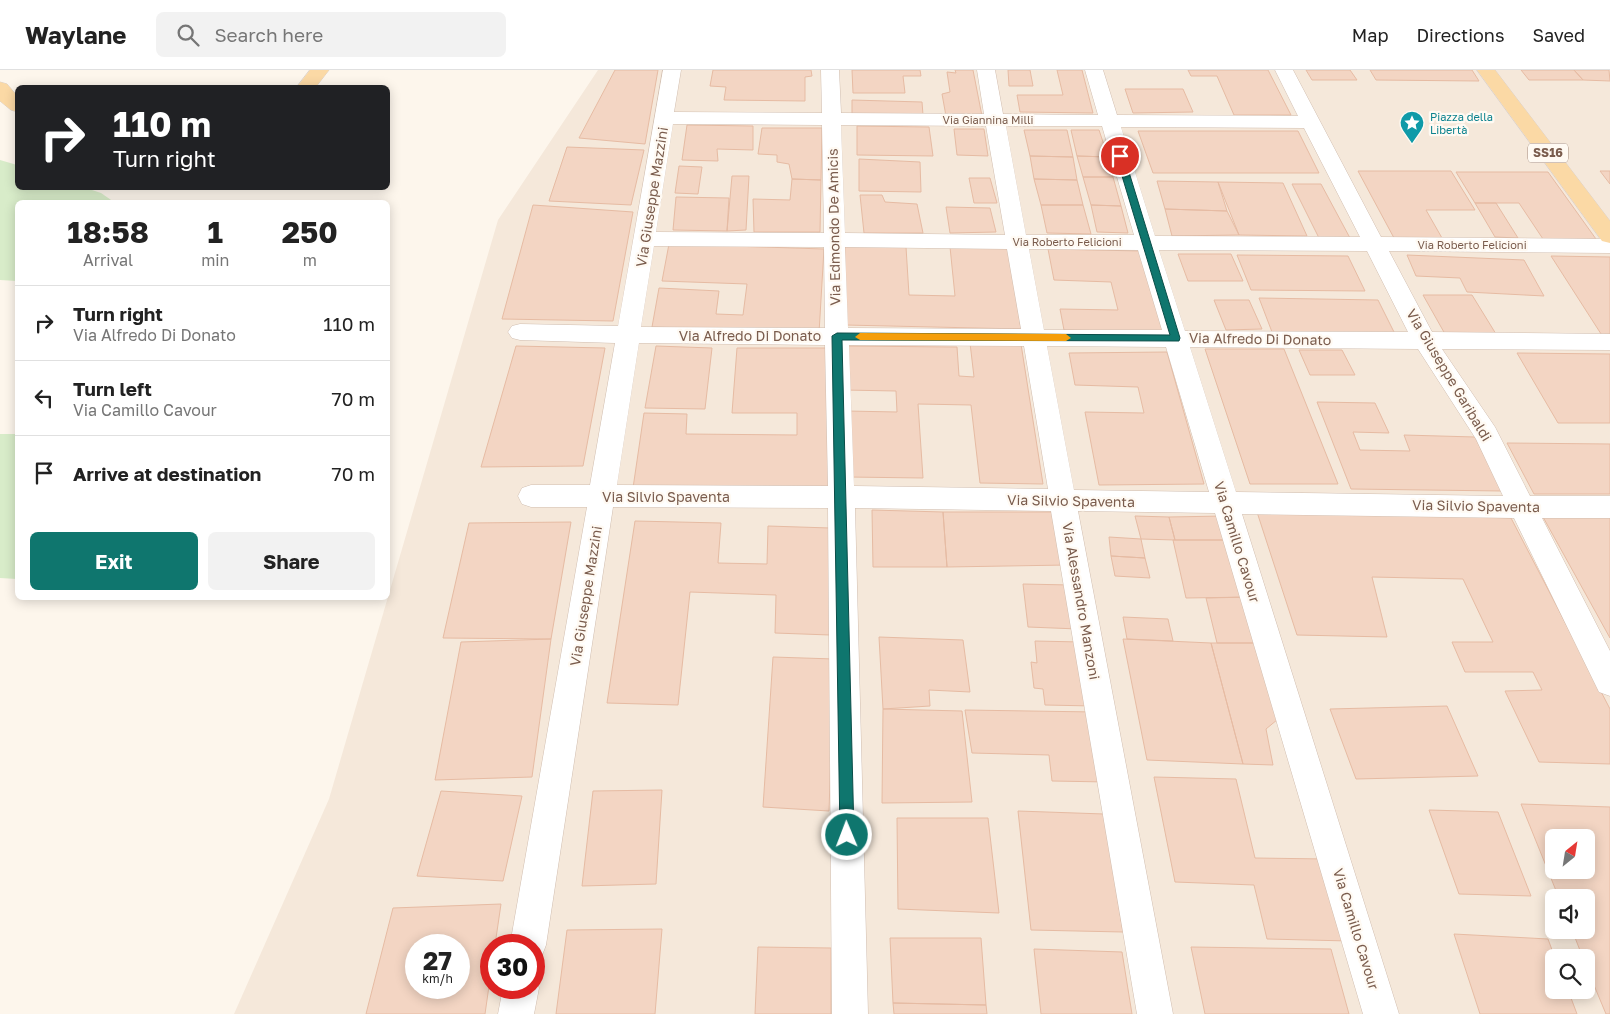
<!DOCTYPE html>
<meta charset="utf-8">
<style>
:root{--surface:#fff;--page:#f2f2f2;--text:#222;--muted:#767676;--line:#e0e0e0;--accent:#0f766e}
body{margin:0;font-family:"Golos Text",sans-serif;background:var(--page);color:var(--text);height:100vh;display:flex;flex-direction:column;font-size:19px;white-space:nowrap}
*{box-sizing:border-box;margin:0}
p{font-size:16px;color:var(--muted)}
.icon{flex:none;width:28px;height:28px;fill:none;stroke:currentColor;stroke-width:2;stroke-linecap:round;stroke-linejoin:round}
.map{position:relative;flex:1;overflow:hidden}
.side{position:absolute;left:15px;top:130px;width:375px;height:400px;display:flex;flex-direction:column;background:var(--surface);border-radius:8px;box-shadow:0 2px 12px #0003}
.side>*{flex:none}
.top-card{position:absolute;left:15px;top:15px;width:375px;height:105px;border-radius:8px;box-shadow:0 2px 12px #0003;background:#202124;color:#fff;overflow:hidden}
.needle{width:32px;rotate:30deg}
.controls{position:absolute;left:1545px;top:759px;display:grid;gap:10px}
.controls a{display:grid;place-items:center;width:50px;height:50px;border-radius:8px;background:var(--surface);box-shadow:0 2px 12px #0003;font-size:25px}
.speed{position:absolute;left:405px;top:864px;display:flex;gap:10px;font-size:25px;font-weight:700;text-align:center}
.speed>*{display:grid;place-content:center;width:65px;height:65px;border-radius:50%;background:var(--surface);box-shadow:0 2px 12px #0003;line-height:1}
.speed small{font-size:12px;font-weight:400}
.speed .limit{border:8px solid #d22;background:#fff;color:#111}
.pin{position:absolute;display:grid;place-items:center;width:42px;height:42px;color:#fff;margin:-21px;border:2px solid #fff;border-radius:50%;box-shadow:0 1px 5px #0007}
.me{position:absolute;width:55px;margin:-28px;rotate:359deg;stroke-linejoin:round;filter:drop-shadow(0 0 4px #0008)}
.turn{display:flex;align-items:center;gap:18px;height:105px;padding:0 15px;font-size:22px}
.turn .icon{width:65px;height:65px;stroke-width:2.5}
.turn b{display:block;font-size:35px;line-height:42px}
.eta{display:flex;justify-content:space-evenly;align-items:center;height:85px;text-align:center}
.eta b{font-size:30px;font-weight:700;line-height:35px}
.cta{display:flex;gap:10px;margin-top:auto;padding:10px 15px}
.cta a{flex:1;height:58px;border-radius:8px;background:var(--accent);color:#fff;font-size:20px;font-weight:700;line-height:58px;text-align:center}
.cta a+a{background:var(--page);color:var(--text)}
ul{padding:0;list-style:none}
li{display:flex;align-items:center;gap:15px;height:75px;padding:0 15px;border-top:1px solid var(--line)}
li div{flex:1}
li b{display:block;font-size:19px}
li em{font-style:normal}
header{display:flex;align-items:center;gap:30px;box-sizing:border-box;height:70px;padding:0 25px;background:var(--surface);border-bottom:1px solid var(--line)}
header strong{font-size:24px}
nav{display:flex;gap:28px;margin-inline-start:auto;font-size:18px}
.search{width:350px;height:45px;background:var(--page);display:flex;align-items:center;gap:12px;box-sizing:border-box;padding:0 18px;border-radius:8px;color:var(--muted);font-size:19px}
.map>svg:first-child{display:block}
.residential{fill:#f5e8da;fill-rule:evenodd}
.green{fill:#d8ecc9}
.building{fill:#f3d5c3;stroke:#e6bba3;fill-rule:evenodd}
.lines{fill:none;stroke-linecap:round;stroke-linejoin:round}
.minor-casing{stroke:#d1beb0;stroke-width:1}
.major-casing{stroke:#dad1cd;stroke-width:1}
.minor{fill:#fff;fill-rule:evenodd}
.major{fill:#fbd9a5;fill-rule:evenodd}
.route{fill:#0f766e;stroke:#0a4d48}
.slow{fill:#f59e0b}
.labels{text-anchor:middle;stroke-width:4.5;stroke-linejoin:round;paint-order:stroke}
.far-culture-label{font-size:11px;fill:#0d838f;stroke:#fffaf3;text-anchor:start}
.far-street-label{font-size:11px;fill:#7a5c4d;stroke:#fffaf3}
.shield{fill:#fffaf3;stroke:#a28b7f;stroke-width:1}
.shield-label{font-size:12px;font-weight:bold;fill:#7a5c4d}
.street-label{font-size:14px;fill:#7a5c4d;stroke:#fffaf3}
</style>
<header>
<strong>Waylane</strong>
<div class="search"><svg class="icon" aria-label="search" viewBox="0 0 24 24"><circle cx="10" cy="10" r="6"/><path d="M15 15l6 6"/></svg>Search here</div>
<nav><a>Map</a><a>Directions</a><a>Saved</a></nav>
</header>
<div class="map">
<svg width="1610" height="944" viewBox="0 0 1610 944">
<rect width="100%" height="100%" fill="#fdf6ec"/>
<path class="residential" d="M598 0H1610V944H234L329 729 498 150ZM1554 768H1586V800H1554ZM1554 828H1586V860H1554ZM416 875H459V918H416ZM491 875H534V918H491ZM1554 888H1586V920H1554Z"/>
<path class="green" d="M0 90 17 95 18 118H86L101 123 114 132H18L17 211 0 210Z
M0 364H17V509L0 508Z"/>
<path class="building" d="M615 0H658L645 74 579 68Z
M713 0H811L812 6 805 7V31L724 30 726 17 710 16Z
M852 0H920L921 6H903L905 23H853Z
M955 0H973L982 46H946L942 24 950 22 947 2 956 3Z
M1008 0H1030L1033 16H1009Z
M1057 0H1082L1093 43 1020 42 1017 25H1063Z
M1188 0H1268L1291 45H1234L1217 6H1191Z
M1306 0H1350L1357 10H1312Z
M1370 0H1472L1479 11 1376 10Z
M1521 0H1574L1583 10H1529Z
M1574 0H1609L1610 11 1583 10Z
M1125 19H1183L1193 42 1133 43Z
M852 30 922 32 923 45 852 44Z
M687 55 753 56V80L717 79 718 91 682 90Z
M857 56 929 57 933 86 857 85Z
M762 58H822L821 110 792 109 789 94 777 92V85L758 84Z
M954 59H984L988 86 957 85Z
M1024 60H1067L1073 87 1030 86Z
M1071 60H1099L1108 87 1077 86Z
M1138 61H1298L1319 103H1153Z
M567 77 644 80 631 135 549 131Z
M1030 86 1073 87 1077 110 1034 109Z
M1077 86 1108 87 1113 107H1083Z
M859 89 920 92 921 122 859 121Z
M679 96 702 97 698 124 675 123Z
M1358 101H1451L1475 140H1426L1442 168H1394Z
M1600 101H1610V114Z
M1456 102H1548L1596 169H1543L1519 133H1475Z
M732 106H749L746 160 727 161Z
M1083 107H1113L1121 136 1091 135Z
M969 108H990L997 133H974Z
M792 109 821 110 820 162H754L753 129 790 130Z
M1034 109 1077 110 1083 135H1041Z
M1157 111 1218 112 1227 141 1165 139Z
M1218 112 1283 113 1307 166 1239 165Z
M1292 114H1321L1350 168H1319Z
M860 125H882L885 132 917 134 923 163H864Z
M676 127 729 128 727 161 673 160Z
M1475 133H1496L1518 168 1495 167Z
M533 135 633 142 613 251 502 249Z
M1041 135H1083L1091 164 1047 163Z
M1091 135 1121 136 1128 163 1097 162Z
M946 137 990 138 996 162 950 163Z
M1165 139 1227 141 1239 165 1172 166Z
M669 174 824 179 819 263 652 257 659 218 719 221 716 244 743 245 747 214 662 211Z
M845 176 906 177 909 225 955 226 950 177 1009 178 1021 259 845 255Z
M1048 179 1141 181 1165 262 1064 260 1060 239 1118 240 1111 212 1054 210Z
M1178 184H1231L1243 211H1188Z
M1237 185 1348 186 1365 221 1251 220Z
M1407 185 1524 190 1544 226 1467 222 1460 208 1416 206Z
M1551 186 1610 187V267H1603Z
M1423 225H1472L1496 264H1445Z
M1259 228 1378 230 1395 264 1272 262Z
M1214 230H1249L1262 259 1226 260Z
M970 273 1021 274 1043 414 980 413 971 335 918 334 923 408 848 407 847 341 897 342 896 321 844 320V276L957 277 959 306 974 307Z
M516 276 605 278 583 396 481 397Z
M656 276 712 278 705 339 645 338Z
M737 278H831L832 420 633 418 644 343 687 344 686 364 797 365V343H732Z
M1205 279H1284L1338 414H1250Z
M1299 280H1342L1355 305H1310Z
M1167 282 1204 414 1099 415 1085 342 1144 343 1138 317 1075 315 1069 283Z
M1517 283 1610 284V353H1558Z
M1317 332 1375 333 1389 363 1353 362 1360 380 1410 381 1404 365 1475 367 1502 421 1351 419Z
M1507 373 1610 374V424H1534Z
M1256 439 1511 448 1610 639V694L1539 692 1505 621 1542 620 1533 602H1465L1452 572H1493L1463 509 1372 507 1387 567 1297 565Z
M872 440 943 442 947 497H873Z
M943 442H1057L1067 495 947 497Z
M1135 446 1169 447 1175 470 1141 469Z
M1224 446 1231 470H1175L1169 447Z
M1543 447H1610V568Z
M635 451 721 453 718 493 767 494 768 456 830 458V565L775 563 776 525 690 522 678 635 607 633Z
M571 452 551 569 443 568 469 453Z
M1109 467 1141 469 1145 488 1111 486Z
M1173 470H1231L1250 527 1186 528Z
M1111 486 1145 488 1150 508 1115 506Z
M1023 514 1070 515 1078 559 1028 557Z
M1250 527 1262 573H1217L1206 528Z
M1123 547 1168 549 1173 571 1127 569Z
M879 567 963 570 970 622 929 620 930 636 883 639Z
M551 569 532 707 435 710 461 572Z
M1123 569 1211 573 1243 694 1147 690Z
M1035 571 1081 572 1093 636 1045 635 1043 619 1034 618 1031 592 1037 593Z
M1211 573H1262L1283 645 1266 659 1273 695 1243 694Z
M773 587 834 589 829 741 763 737Z
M1447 636 1478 706 1356 709 1330 639Z
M883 639 962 641 972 732 882 733Z
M965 640 1095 642 1107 712 1052 711 1049 685 972 683Z
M1154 707 1236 709 1255 788 1326 789 1349 871 1267 869 1254 815 1175 812Z
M662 720 656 814 582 816 593 721Z
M441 721 522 726 503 811 417 806Z
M1521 734 1610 737V944H1606L1586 896V888H1583L1572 860H1586V828H1559ZM1554 768H1586V800H1554Z
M1429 740 1498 742 1531 826 1459 824Z
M1018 741 1104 744 1123 862 1031 860Z
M897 748H988L999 843 898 839Z
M501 834 495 875H491V902L485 944H366L393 838ZM416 875H459V918H416Z
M662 859 655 944H556L567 860Z
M1454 864 1548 869 1555 888 1554 920H1568L1577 944H1480Z
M890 868H981L986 935 893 933Z
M758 877 831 878V944H755Z
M1191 877 1331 879 1349 944H1205Z
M1034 879 1122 882 1132 944H1041Z
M893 933 986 935 987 944H894Z"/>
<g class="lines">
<defs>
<path id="minor" d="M663 0H681L674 42 822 43 821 0H839L841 43 984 44 977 0H995L1003 44 1098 45 1085 0H1103L1117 45 1298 46 1275 0H1293L1381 167 1610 169V183L1389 181 1432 262 1610 264V280L1442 279 1495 357 1530 426H1610V448H1542L1610 581V626L1599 622 1514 448 1242 444 1399 944H1363L1215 443 1078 441 1173 944H1137L1051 441 855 438 868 944H832L828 438 613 437 546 875 541 888 534 890V875H510L587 437H531L522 434 518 426 522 418 531 415H590L615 273 520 270 512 268 508 262 512 256 520 254 618 256ZM673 54 822 55 824 163 656 162ZM841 55 986 56 1005 165 845 163ZM1006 56H1102L1134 165H1026ZM1121 57 1304 58 1360 167 1155 166ZM654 176 824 177 825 258 641 257ZM845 177 1007 179 1021 259 848 258ZM1029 179 1138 180 1162 260H1044ZM1159 180 1367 181 1408 262 1185 261ZM639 273 825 275 828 416 617 415ZM849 275 1024 276 1048 419 854 416ZM1047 276 1166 277 1209 422 1074 420ZM1190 277 1418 279 1476 369 1503 426 1236 422Z
M534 905 539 918 534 944H498L503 918H534Z"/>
<path id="major" d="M310 0H329L315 18H296Z
M1477 0H1495L1610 151V173L1602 171Z
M0 12 7 14 18 27V42L11 40 0 31Z"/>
</defs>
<use href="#minor" class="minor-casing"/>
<use href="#major" class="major-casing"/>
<use href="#minor" class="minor"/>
<use href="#major" class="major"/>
</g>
<path class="route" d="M1120 83 1124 86 1180 268 1179 271 842 270 854 765 852 770 847 772 842 770 840 765 832 266 837 263 1170 265 1116 86Z"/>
<path class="slow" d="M860 263 1066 264 1071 268 1066 271 860 270 855 267Z"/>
<defs>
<symbol id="sight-pin" viewBox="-11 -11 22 30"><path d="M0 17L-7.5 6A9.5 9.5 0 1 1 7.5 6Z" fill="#0f9aa8" stroke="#fffaf3"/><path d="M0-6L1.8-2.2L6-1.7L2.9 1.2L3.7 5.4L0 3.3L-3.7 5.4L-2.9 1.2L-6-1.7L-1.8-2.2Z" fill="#fff"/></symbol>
</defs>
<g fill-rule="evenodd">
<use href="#sight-pin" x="1398" y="39" width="28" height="38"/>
</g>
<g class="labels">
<g class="far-culture-label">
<text x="1430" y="51">Piazza della<tspan x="1430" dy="13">Libertà</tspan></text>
</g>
<g class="far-street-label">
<text x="988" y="54">Via Giannina Milli</text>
<text x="1067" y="176">Via Roberto Felicioni</text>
<text x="1472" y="179">Via Roberto Felicioni</text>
</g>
<rect class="shield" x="1528" y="73.5" width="40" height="19" rx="4"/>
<g class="shield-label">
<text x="1548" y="87">SS16</text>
</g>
<g class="street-label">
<text transform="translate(652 127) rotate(-81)" y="5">Via Giuseppe Mazzini</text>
<text transform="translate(834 157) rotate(-91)" y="5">Via Edmondo De Amicis</text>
<text x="750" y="271">Via Alfredo Di Donato</text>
<text transform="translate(1260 269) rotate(1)" y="5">Via Alfredo Di Donato</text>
<text transform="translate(1449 305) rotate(59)" y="5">Via Giuseppe Garibaldi</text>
<text x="666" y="432">Via Silvio Spaventa</text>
<text transform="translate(1071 431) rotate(1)" y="5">Via Silvio Spaventa</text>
<text transform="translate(1476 436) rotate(1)" y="5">Via Silvio Spaventa</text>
<text transform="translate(1237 472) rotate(73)" y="5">Via Camillo Cavour</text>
<text transform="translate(586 526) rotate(-81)" y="5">Via Giuseppe Mazzini</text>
<text transform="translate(1081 531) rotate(80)" y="5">Via Alessandro Manzoni</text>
<text transform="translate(1356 859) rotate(73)" y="5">Via Camillo Cavour</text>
</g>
</g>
</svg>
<div class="controls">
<a><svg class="needle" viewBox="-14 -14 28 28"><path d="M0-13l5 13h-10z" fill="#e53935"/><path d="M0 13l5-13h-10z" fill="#767676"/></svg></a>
<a><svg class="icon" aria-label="sound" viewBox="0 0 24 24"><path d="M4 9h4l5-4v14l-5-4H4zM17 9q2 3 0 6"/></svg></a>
<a><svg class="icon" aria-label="search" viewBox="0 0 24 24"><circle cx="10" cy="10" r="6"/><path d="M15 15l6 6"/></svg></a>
</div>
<div class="speed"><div>27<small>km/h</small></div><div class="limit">30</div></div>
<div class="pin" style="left:1120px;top:86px;background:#d93025"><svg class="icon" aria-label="arrive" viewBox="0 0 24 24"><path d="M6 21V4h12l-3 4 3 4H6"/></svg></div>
<svg class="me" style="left:847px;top:765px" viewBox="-20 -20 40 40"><circle r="17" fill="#0f766e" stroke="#fff" stroke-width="3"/><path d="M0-11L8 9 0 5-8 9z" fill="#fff"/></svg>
<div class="top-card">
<div class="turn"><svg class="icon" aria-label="right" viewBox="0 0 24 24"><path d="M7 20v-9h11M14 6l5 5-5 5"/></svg><div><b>110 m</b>Turn right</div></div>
</div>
<section class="side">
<div class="eta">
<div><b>18:58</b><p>Arrival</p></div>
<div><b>1</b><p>min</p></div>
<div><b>250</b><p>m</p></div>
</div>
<ul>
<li><svg class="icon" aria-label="right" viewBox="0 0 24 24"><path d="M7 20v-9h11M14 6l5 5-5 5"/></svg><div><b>Turn right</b><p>Via Alfredo Di Donato</p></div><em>110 m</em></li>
<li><svg class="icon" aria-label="left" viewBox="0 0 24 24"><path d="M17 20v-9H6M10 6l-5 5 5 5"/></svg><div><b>Turn left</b><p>Via Camillo Cavour</p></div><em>70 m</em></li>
<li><svg class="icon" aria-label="arrive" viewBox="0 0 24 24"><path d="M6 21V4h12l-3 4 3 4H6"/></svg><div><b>Arrive at destination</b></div><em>70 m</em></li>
</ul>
<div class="cta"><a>Exit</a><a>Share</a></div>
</section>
</div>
